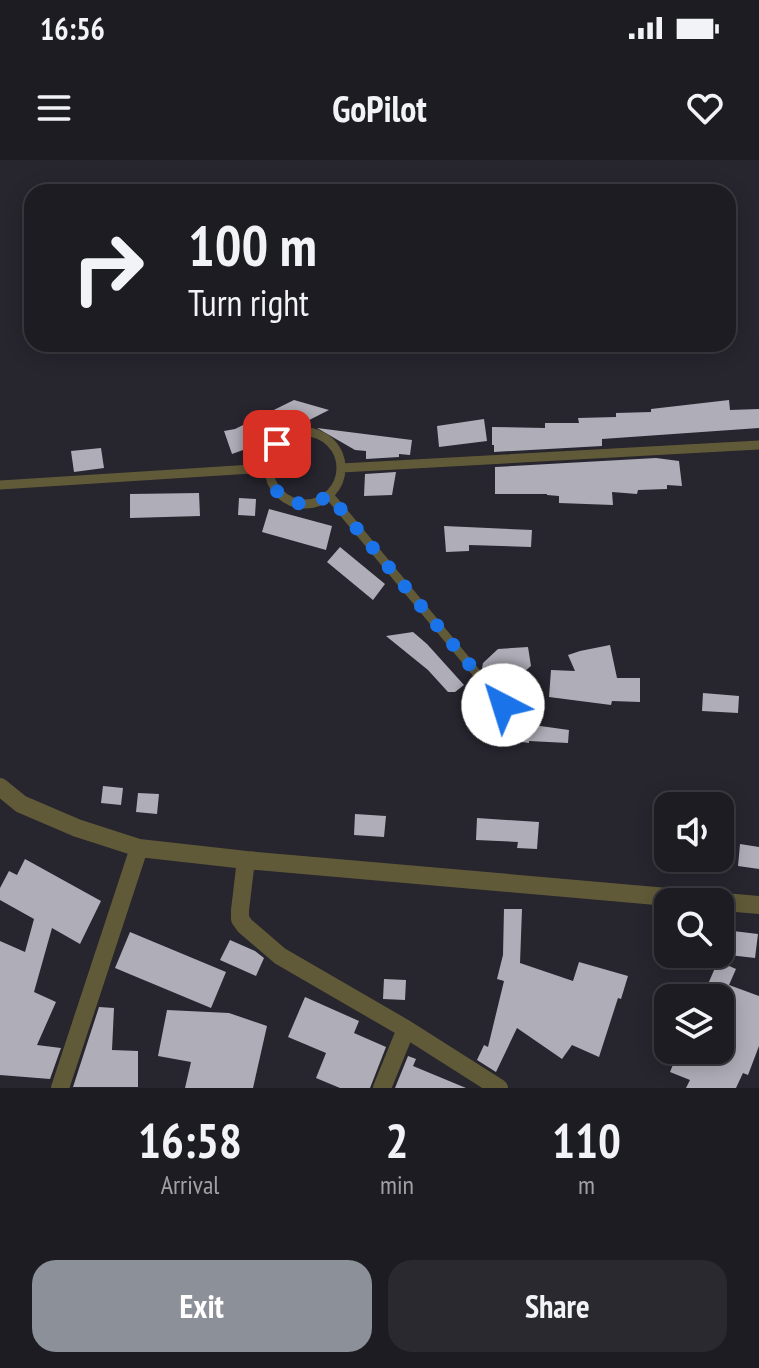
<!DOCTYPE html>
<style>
:root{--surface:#1d1c22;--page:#2a292f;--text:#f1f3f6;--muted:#a0a1a5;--line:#3b3a40;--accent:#8c9099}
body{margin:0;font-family:"PT Sans Narrow",sans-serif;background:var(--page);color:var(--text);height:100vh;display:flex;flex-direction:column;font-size:30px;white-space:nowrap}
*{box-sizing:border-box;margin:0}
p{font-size:26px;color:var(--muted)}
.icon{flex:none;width:44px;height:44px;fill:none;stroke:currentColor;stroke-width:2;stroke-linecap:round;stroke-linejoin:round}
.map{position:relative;height:928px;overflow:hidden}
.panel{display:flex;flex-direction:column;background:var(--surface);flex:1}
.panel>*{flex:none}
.top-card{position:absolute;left:24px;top:24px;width:712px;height:168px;border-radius:24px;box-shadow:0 4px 20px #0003,0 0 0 2px var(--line);background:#1d1c22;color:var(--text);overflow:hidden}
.controls{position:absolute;left:654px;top:632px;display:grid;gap:16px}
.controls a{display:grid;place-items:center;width:80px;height:80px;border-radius:16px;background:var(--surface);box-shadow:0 4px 20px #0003,0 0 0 2px var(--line);font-size:40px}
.pin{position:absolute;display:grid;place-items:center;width:68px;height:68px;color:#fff;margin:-34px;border-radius:16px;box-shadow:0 4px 12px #0006}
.me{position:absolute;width:88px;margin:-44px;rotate:320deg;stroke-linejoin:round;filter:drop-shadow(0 0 6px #0008)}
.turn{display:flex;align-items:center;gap:28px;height:168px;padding:0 32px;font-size:36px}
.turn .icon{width:104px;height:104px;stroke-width:2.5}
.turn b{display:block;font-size:56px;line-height:68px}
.eta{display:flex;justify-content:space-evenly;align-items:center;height:136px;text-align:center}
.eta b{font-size:48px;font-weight:700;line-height:56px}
.primary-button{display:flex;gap:16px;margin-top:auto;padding:16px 32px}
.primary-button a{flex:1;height:92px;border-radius:24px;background:var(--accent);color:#fff;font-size:32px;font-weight:700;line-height:92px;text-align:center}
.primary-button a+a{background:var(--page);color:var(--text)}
.status{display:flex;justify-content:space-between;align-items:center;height:56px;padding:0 40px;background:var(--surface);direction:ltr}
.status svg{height:22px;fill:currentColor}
header{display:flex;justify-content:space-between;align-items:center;height:104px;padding:0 32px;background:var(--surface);font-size:36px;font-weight:700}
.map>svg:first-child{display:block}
.building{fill:#afaeb8}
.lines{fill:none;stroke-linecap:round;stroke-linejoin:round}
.lane{stroke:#615a38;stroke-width:9}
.street{stroke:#615a38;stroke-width:18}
.route{stroke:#1a73e8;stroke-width:14;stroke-dasharray:0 25.2}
</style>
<div class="status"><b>16:56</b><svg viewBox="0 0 49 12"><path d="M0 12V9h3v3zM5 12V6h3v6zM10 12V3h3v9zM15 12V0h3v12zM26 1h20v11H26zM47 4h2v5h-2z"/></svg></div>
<header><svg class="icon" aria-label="menu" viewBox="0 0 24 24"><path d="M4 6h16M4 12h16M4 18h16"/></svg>GoPilot<svg class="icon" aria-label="heart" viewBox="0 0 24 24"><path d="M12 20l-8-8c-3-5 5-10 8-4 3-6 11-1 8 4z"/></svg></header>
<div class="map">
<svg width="759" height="928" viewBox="0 0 759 928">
<rect width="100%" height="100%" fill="#27252e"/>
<path class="building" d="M294 240 329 250 244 293 243 290 232 294 224 271 235 269Z
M729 240 730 250 759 249V268L602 279V286L494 292V285H492V267L545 268V263H579L578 258 616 257V253L651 252V249Z
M484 259 487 281 439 287 437 266Z
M317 268 412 280 410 295 399 294V297L366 299V291L355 290Z
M101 288 104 308 74 312 71 291Z
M656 298 679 301 682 326 667 325V329L638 330 637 334 612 332 613 345 559 343V336L547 335V334H495V307Z
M396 312 392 335 364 336 365 314Z
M199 333 200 356 130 358V334Z
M239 338 256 339 255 356 238 355Z
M269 349 332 366 326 390 262 372Z
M444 366 532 370 531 387 469 385V391L446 392Z
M340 387 385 424 373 440 327 402Z
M413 472 427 484 464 525 455 532H448L428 510 386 476Z
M610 485 617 518H640V542L612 541 611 545 549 537 551 510 575 511 568 495 580 491Z
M528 487 531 506 501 531 482 508 483 503 498 489Z
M703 533 739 536 738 553 702 551Z
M476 557 569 570 568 583 529 581V583L473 575Z
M103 626 123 628 121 645 101 643Z
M138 633 159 634 157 654 136 652Z
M355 654 386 656 384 677 354 675Z
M477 658 539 662 537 689 517 688 518 682 476 680Z
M740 684 759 687V709L738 706Z
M25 699 101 741 80 784 52 768 34 832 56 842 37 885 61 888 50 919 0 915V781L25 792 34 759 0 740V728L9 711 17 715Z
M504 749H522L520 803 573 821 579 802 628 816 621 839 618 838 599 897 572 885 562 899 517 868 496 912 477 900 484 885 488 887 504 821 497 819 503 795Z
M733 771 758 774 755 798 729 795Z
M130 772 226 812 211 848 115 808Z
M230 780 255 791 264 798 256 816 220 800Z
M718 801 736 809 729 825 759 836V886L748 915 743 913 736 928H686L690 920 670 912 679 890H720V838H702Z
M384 819 406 820 405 840 383 839Z
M305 837 359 861 354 873 386 887 370 928H340L316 918 326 893 288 877Z
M99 847 114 848 112 890 138 891V927H73Z
M167 850 229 853 267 866 253 928H185L191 902 158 896Z
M408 896 416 899 413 906 466 928H395Z"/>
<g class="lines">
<path class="lane" d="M269 308a36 36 0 1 1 72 0a36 36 0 1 1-72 0Z
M341 308 759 285
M0 325 268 308
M329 335 503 545"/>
<path class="street" d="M0 627 21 644 77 668 139 688 246 700 759 745
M246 700 240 750V759L245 766 280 796 406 869 499 928
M60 928 139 688
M382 928 406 869"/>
</g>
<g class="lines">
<path class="route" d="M277 284C253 324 291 361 329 335L503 545"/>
</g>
</svg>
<div class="controls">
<a><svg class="icon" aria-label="sound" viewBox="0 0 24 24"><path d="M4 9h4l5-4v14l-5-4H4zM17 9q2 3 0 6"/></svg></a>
<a><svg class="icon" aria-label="search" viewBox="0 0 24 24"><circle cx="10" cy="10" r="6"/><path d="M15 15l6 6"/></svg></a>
<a><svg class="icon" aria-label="layers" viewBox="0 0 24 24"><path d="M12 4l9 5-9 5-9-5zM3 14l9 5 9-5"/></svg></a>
</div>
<div class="pin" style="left:277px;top:284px;background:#d93025"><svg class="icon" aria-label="arrive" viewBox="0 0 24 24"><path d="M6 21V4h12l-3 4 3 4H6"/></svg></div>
<svg class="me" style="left:503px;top:545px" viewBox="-20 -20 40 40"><circle r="19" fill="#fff"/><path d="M0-13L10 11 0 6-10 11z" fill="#1a73e8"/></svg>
<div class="top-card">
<div class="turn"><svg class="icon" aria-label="right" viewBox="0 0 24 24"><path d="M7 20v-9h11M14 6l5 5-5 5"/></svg><div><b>100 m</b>Turn right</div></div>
</div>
</div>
<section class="panel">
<div class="eta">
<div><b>16:58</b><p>Arrival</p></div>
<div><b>2</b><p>min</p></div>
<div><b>110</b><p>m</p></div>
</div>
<div class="primary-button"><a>Exit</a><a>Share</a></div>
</section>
